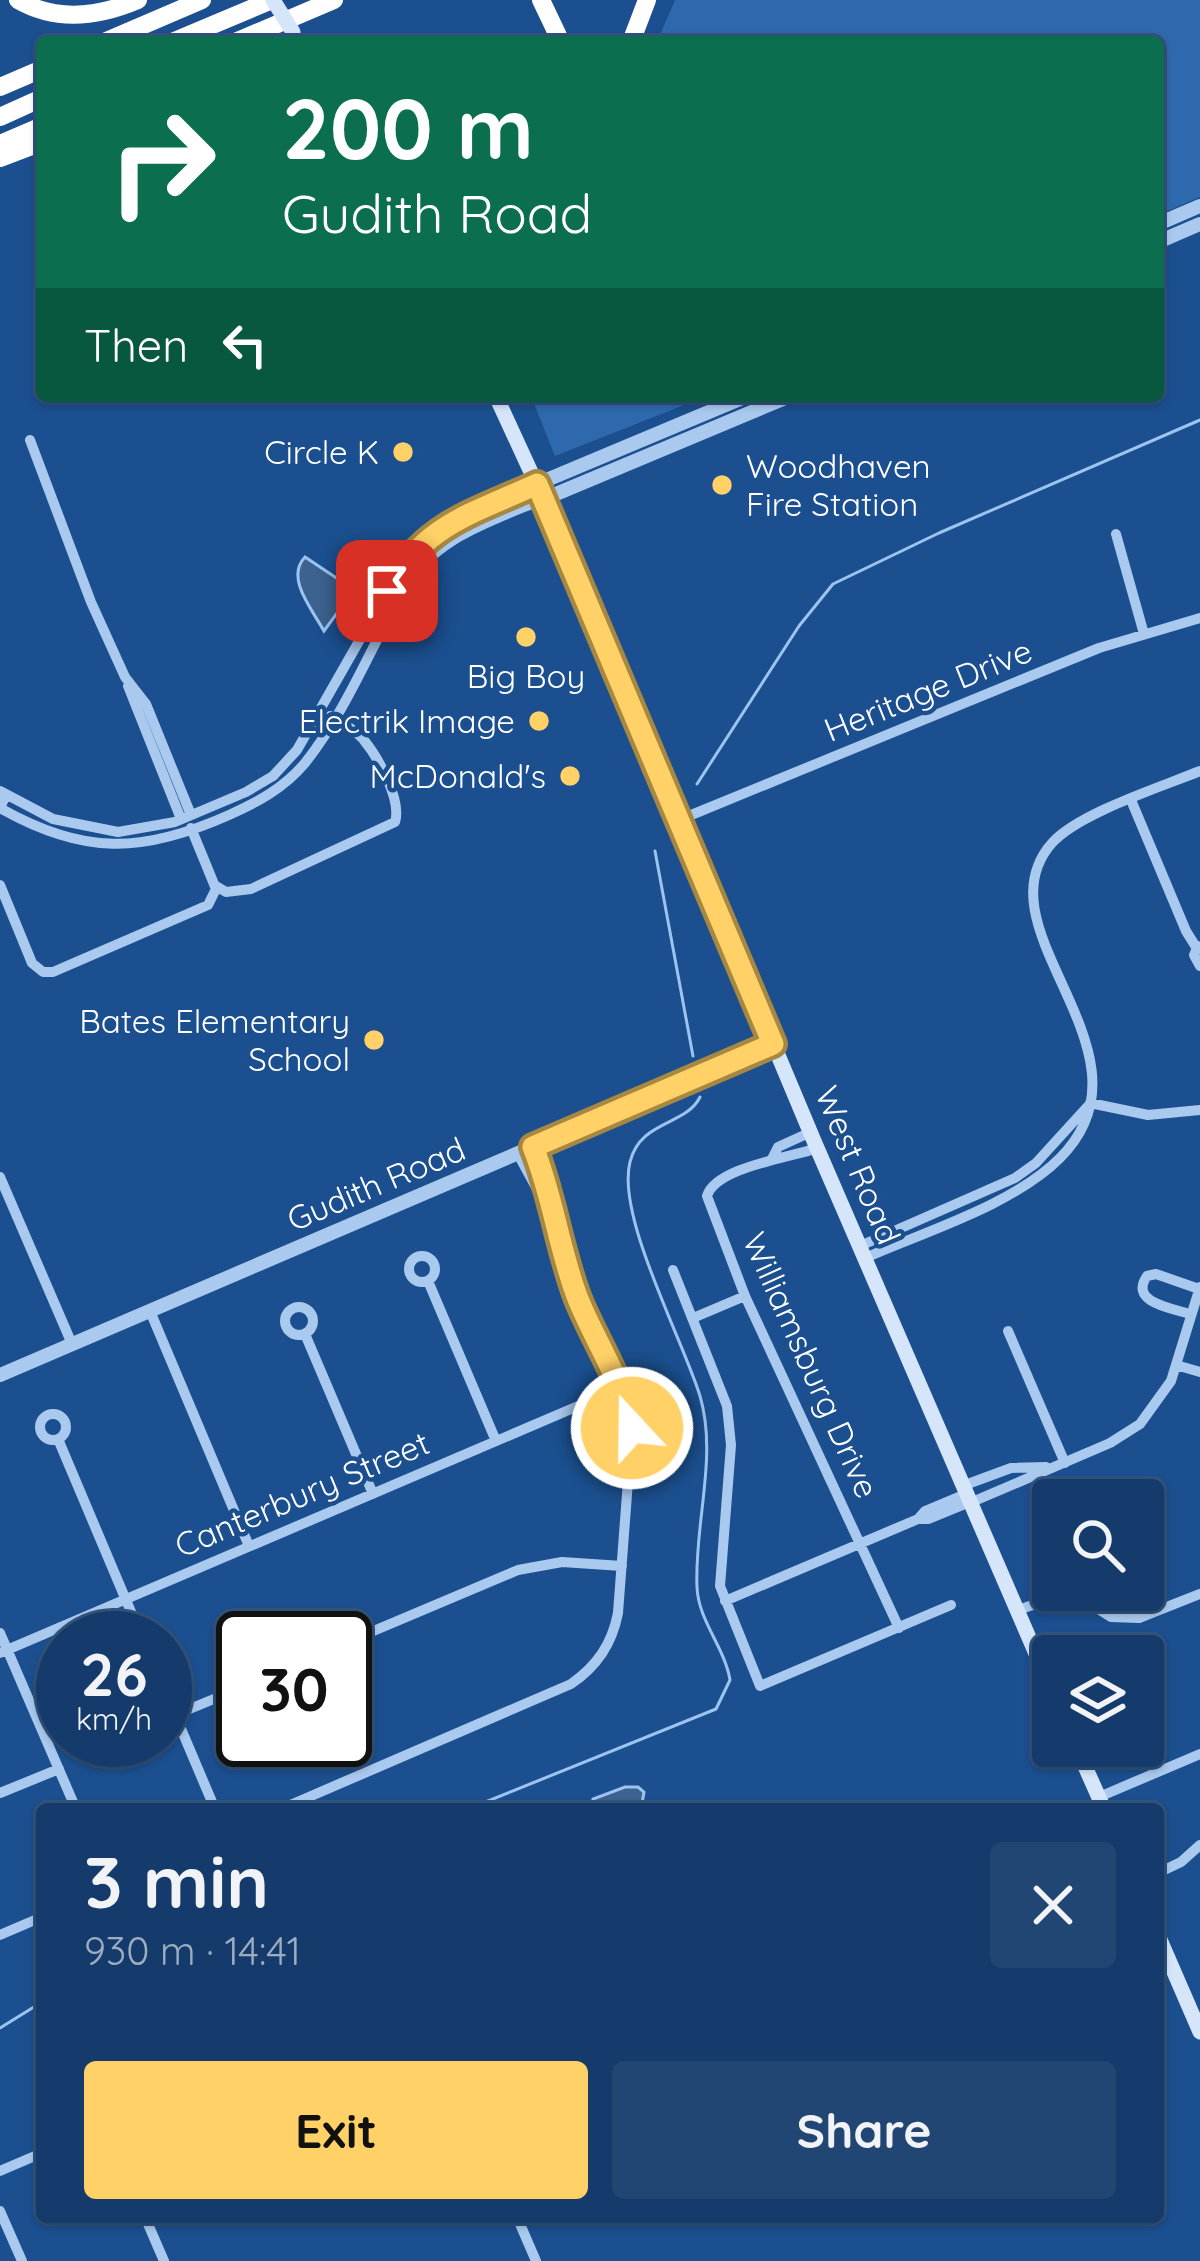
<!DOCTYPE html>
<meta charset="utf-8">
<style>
:root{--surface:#143b6b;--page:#214673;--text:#f1f3f6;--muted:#9dadc1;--line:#33557e;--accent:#ffd166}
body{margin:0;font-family:Quicksand,sans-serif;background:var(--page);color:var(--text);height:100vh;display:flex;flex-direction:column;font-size:45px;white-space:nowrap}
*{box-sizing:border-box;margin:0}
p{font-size:39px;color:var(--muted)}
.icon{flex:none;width:66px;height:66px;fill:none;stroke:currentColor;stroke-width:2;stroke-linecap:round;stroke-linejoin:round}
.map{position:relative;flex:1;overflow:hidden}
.sheet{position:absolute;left:36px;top:1803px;width:1128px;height:420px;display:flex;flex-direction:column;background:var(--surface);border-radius:12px;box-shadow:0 3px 9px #0004,0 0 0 3px var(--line)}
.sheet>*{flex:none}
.top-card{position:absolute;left:36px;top:36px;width:1128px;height:366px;border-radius:12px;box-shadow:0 3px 9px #0004,0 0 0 3px var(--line);background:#0b6e4f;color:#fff;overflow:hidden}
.controls{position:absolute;left:1032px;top:1479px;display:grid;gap:24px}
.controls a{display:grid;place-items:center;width:132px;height:132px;border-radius:12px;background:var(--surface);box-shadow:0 3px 9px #0004,0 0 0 3px var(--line);font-size:60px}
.speed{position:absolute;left:36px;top:1611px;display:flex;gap:24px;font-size:60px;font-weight:700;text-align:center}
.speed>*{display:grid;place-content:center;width:156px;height:156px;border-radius:50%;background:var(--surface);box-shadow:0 3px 9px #0004,0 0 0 3px var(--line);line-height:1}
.speed small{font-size:30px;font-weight:400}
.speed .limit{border:6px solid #111;border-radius:18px;background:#fff;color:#111}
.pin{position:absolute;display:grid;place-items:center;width:102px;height:102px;color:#fff;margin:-51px;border-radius:24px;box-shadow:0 6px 18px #0006}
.me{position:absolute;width:132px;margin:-66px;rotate:339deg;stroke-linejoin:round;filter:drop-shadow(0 0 9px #0008)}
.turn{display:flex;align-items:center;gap:42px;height:252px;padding:0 48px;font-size:54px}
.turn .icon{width:156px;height:156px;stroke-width:2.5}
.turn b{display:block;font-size:84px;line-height:102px}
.then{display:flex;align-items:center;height:114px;padding:0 48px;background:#0003;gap:24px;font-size:45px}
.round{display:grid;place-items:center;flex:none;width:126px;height:126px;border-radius:12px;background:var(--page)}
.summary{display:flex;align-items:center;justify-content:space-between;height:204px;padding:0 48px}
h1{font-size:72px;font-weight:700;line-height:90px}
.cta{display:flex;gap:24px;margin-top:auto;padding:24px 48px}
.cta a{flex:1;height:138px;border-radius:12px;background:var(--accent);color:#111;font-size:48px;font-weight:700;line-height:138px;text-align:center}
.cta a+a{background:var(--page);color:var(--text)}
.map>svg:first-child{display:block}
.green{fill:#2e69ad}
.water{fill:#3c6290;stroke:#9cc4f0;stroke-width:3}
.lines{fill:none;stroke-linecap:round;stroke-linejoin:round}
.stream{stroke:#9cc4f0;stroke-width:3}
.minor{stroke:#a9c9ee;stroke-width:10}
.tertiary{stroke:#a9c9ee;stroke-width:14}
.secondary{stroke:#d6e6fa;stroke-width:15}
.motorway{stroke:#fff;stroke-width:18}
.secondary-bridge{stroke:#d6e6fa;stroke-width:15}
.route-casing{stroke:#a68842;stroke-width:30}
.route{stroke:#ffd166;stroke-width:21}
.poi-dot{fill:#ffd166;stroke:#1b4f8f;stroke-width:4.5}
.labels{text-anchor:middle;stroke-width:9;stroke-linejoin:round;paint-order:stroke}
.poi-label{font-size:33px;fill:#fff;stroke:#1b4f8f;text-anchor:end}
.street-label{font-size:33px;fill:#fff;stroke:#1b4f8f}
</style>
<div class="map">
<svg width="1200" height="2261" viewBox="0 0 1200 2261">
<rect width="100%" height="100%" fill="#1b4f8f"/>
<path class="green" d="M675 0H1200V197L1158 215V42H657Z
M531 396H707L555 456Z"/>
<path class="water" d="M305 557 347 585 351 594 324 631C312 609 285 578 305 557Z
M625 1787H638L644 1792 641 1809H592L593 1799Z"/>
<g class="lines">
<path class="stream" d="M697 784 799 626 833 584 939 533 1200 420
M655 851 693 1056
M468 1809 716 1709 730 1680C725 1648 698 1620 697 1587 694 1524 718 1457 700 1396 683 1340 616 1216 630 1162 640 1120 686 1126 700 1097
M0 2028 42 2002"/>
<path class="minor" d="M30 440 91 602 125 677 146 704 191 815
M1116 534 1144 634
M128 686 181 819
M0 791 53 819 118 832 175 822 246 792 273 776 297 750 399 571C432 523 487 508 537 484
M6 795 0 808C83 855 142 854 229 815 258 802 284 788 305 763 346 712 373 643 406 585 440 536 491 521 544 499
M1131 800 1186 931 1196 947
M679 820 1099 648 1200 618
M0 885 32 963 43 972H53L208 905 216 889 191 828
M216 886 226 892 251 889 395 822C402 800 378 757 363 739 354 729 343 723 330 716
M1198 946 1194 955 1200 966
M1090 1103 1148 1115 1200 1110
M817 1148C790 1158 716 1167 707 1196L745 1296 899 1628
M518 1154 550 1213
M772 1159 778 1147 811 1132
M0 1177 72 1344
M860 1246 1015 1178 1036 1163 1088 1106
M409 1269a13 13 0 1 1 26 0a13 13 0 1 1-26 0Z
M865 1258C926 1231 1013 1205 1060 1158 1165 1053 975 930 1052 843 1079 813 1161 787 1200 771
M673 1270 727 1406 731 1445 720 1586 760 1686 951 1605
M428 1281 496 1441
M285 1321a14 14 0 1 1 28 0a14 14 0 1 1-28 0Z
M150 1311 249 1546
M1190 1314C1170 1308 1129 1302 1147 1276L1156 1274 1199 1289
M693 1318 745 1296
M1008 1331 1065 1463
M305 1334 373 1494
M1176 1365 1200 1372
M40 1427a13 13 0 1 1 26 0a13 13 0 1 1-26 0Z
M58 1439 142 1638
M965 1485 1011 1468 1046 1467
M972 1502 1110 1443 1140 1424 1171 1381 1200 1287
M918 1519H928L972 1501
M725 1601 918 1519 925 1511 968 1493
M1018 1610 1065 1594 1081 1598 1111 1617 1139 1618 1200 1594
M0 1633 76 1809
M345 1643 518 1570 562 1562 622 1566
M0 1653 618 1389
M165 1691 215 1809
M175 1715 243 1687
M0 1793 59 1769
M1099 1797 1200 1754
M281 1809 571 1684C597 1666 612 1644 618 1613L632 1428C624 1384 595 1341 578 1299 559 1250 553 1197 533 1147
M1158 1873 1181 1862 1200 1845
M0 1935 42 1917
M0 2171 42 2153
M0 2211 22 2261
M145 2217 164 2261
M517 2217 536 2261"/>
<path class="tertiary" d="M1158 224 1200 206
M1158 242 1200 224
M537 484 747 396
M544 499 790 396
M0 1375 773 1044"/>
<path class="secondary" d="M496 396 564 544 814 1141 1053 1693
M1076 1746 1104 1809
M1158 1935 1200 2032"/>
<path class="motorway" d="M18 0C56 22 98 17 138 0
M541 0 561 42
M104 42 202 0
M172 42 272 0
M235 42 334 0
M631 42 647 0
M0 87 42 69
M0 117 42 98
M0 144 42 126
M0 158 42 142"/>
<path class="secondary-bridge" d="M273 0 293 32"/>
</g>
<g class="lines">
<defs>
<path id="route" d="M387 591C426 523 470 515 537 484L773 1044 533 1147C553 1196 559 1250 578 1299 595 1341 624 1384 632 1428"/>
</defs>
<use href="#route" class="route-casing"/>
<use href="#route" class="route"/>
</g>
<g class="poi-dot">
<circle cx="403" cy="452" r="12"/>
<circle cx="722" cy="485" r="12"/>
<circle cx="526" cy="637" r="12"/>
<circle cx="539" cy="721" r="12"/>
<circle cx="570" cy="776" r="12"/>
<circle cx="374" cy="1040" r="12"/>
</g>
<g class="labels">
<g class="poi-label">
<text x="379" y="464">Circle K</text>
<text x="746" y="478" text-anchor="start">Woodhaven<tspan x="746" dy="38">Fire Station</tspan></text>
<text x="526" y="688" text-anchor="middle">Big Boy</text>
<text x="515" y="733">Electrik Image</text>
<text x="546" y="788">McDonald's</text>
<text x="350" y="1033">Bates Elementary<tspan x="350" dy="38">School</tspan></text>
</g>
<g class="street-label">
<text transform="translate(928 690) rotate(-22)" y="12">Heritage Drive</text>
<text transform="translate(858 1165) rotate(67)" y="12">West Road</text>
<text transform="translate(376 1184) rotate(-23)" y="12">Gudith Road</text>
<text transform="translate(811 1365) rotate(66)" y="12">Williamsburg Drive</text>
<text transform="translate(302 1494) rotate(-23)" y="12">Canterbury Street</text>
</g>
</g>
</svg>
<div class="controls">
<a><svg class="icon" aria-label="search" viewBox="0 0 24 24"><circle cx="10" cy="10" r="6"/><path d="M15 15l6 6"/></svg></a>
<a><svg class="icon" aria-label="layers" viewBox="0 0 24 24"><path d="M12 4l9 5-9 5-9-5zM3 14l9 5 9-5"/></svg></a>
</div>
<div class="speed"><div>26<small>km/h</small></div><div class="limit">30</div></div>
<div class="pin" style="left:387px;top:591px;background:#d93025"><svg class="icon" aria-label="arrive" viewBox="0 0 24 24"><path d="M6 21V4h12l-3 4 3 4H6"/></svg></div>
<svg class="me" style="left:632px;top:1428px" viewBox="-20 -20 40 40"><circle r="17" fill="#ffd166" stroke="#fff" stroke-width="3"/><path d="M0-11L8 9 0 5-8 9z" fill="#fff"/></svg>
<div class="top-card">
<div class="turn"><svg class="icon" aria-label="right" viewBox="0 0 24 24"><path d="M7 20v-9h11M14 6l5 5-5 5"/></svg><div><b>200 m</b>Gudith Road</div></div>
<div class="then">Then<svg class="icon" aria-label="left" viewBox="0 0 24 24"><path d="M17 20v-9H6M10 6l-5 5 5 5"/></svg></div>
</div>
<section class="sheet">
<div class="summary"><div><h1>3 min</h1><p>930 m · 14:41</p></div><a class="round"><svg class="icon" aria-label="close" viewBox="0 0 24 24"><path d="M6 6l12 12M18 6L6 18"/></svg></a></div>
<div class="cta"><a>Exit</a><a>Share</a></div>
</section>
</div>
